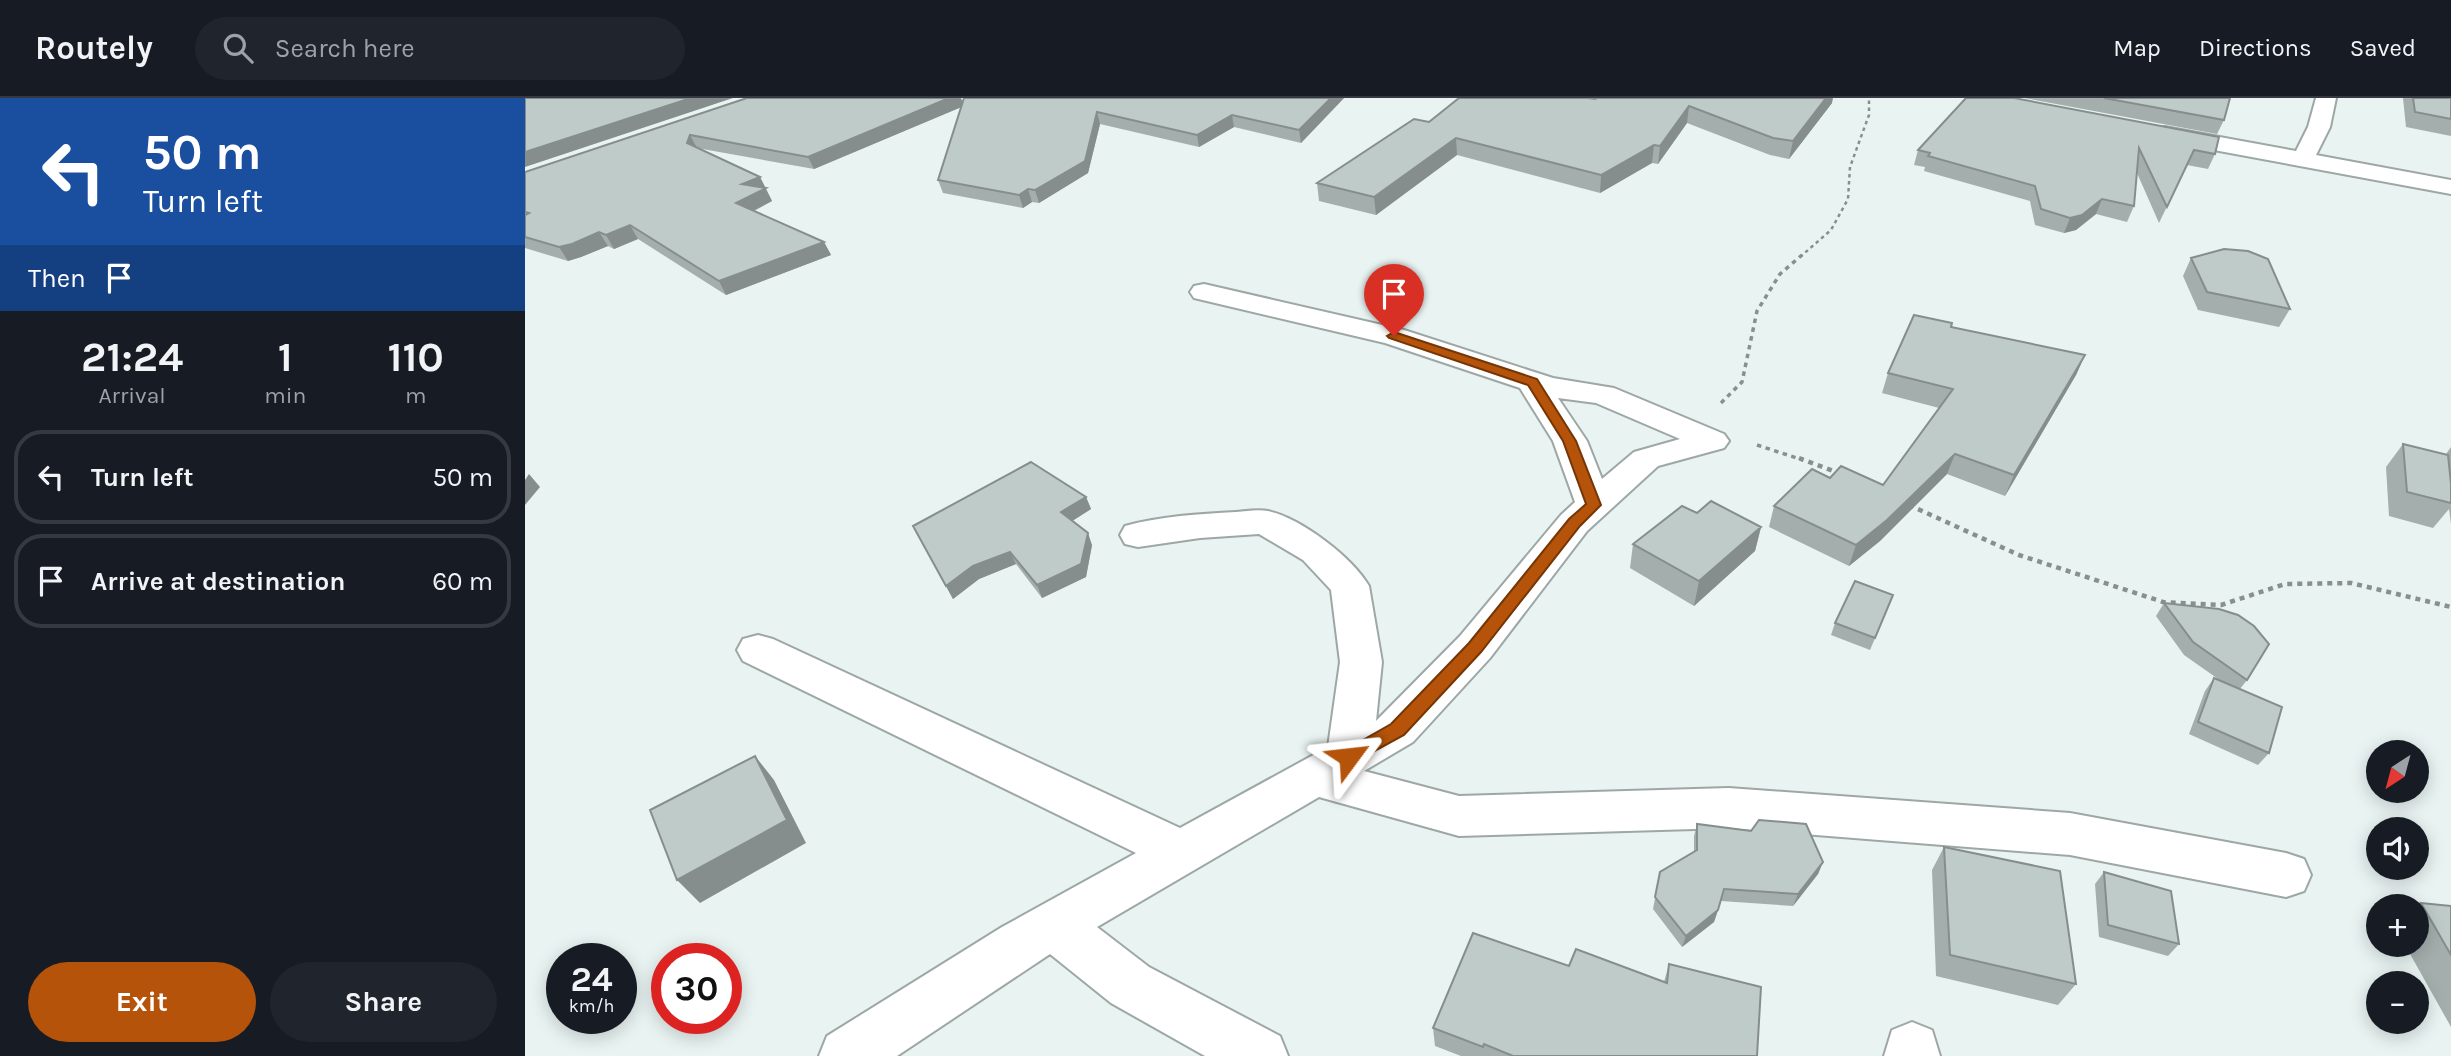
<!DOCTYPE html>
<meta charset="utf-8">
<style>
:root{--surface:#171b24;--page:#20242c;--text:#f1f3f6;--muted:#9ea1a6;--line:#363941;--accent:#b45309}
body{margin:0;font-family:Karla,sans-serif;background:var(--page);color:var(--text);height:100vh;display:flex;flex-direction:column;font-size:26px;white-space:nowrap}
*{box-sizing:border-box;margin:0}
p{font-size:23px;color:var(--muted)}
.icon{flex:none;width:38px;height:38px;fill:none;stroke:currentColor;stroke-width:2;stroke-linecap:round;stroke-linejoin:round}
.map{position:relative;flex:1;overflow:hidden}
.drawer{display:flex;flex-direction:column;background:var(--surface);width:525px}
.drawer>*{flex:none}
.hud{background:#1a4fa0;color:#fff;overflow:hidden}
.needle{width:46px;rotate:216deg}
.tools{position:absolute;left:1841px;top:642px;display:grid;gap:14px}
.tools a{display:grid;place-items:center;width:63px;height:63px;border-radius:50%;background:var(--surface);box-shadow:0 4px 18px #0003;font-size:35px}
.speed{position:absolute;left:21px;top:845px;display:flex;gap:14px;font-size:35px;font-weight:700;text-align:center}
.speed>*{display:grid;place-content:center;width:91px;height:91px;border-radius:50%;background:var(--surface);box-shadow:0 4px 18px #0003;line-height:1}
.speed small{font-size:18px;font-weight:400}
.speed .limit{border:10px solid #d22;background:#fff;color:#111}
.pin{position:absolute;display:grid;place-items:center;width:60px;height:60px;color:#fff;margin:-72px -30px;border-radius:50% 50% 50% 0;rotate:-45deg;box-shadow:0 0 7px #0007}
.pin .icon{rotate:45deg}
.me{position:absolute;width:77px;margin:-38px;rotate:60deg;stroke-linejoin:round;filter:drop-shadow(0 0 5px #0008)}
.turn{display:flex;align-items:center;gap:24px;height:147px;padding:0 28px;font-size:32px}
.turn .icon{width:91px;height:91px;stroke-width:2.5}
.turn b{display:block;font-size:49px;line-height:60px}
.then{display:flex;align-items:center;height:66px;padding:0 28px;background:#0003;gap:14px;font-size:26px}
.eta{display:flex;justify-content:space-evenly;align-items:center;height:119px;text-align:center}
.eta b{font-size:42px;font-weight:700;line-height:49px}
.cta{display:flex;gap:14px;margin-top:auto;padding:14px 28px}
.cta a{flex:1;height:80px;border-radius:42px;background:var(--accent);color:#fff;font-size:28px;font-weight:700;line-height:80px;text-align:center}
.cta a+a{background:var(--page);color:var(--text)}
ul{padding:0;list-style:none}
li{display:flex;align-items:center;gap:21px;height:94px;margin:0 14px 10px;padding:0 14px;border:4px solid var(--line);border-radius:28px}
li div{flex:1}
li b{display:block;font-size:26px}
li em{font-style:normal}
header{display:flex;align-items:center;gap:42px;box-sizing:border-box;height:98px;padding:0 35px;background:var(--surface);border-bottom:2px solid var(--line)}
header strong{font-size:33px}
nav{display:flex;gap:38px;margin-inline-start:auto;font-size:24px}
.search{width:490px;height:63px;background:var(--page);display:flex;align-items:center;gap:18px;box-sizing:border-box;padding:0 24px;border-radius:38px;color:var(--muted);font-size:26px}
main{display:flex;flex:1;min-height:0}
.map>svg:first-child{display:block}
.lines{fill:none;stroke-linecap:round;stroke-linejoin:round}
.minor-casing{stroke:#9ca7a6;stroke-width:4}
.path-far2{stroke:#88908f;stroke-width:2.5;stroke-dasharray:3.5 3.5;stroke-linecap:butt}
.path-far1{stroke:#88908f;stroke-width:3.5;stroke-dasharray:4.5 4.5;stroke-linecap:butt}
.path{stroke:#88908f;stroke-width:4.5;stroke-dasharray:5 5;stroke-linecap:butt}
.minor{fill:#fff;fill-rule:evenodd}
.wall{fill:#a4afad}
.shaded-wall{fill:#868e8d}
.building{fill:#bfcbc9;stroke:#868e8d;stroke-width:2}
.route{fill:#b45309;stroke:#753606;stroke-width:2}
</style>
<header>
<strong>Routely</strong>
<div class="search"><svg class="icon" aria-label="search" viewBox="0 0 24 24"><circle cx="10" cy="10" r="6"/><path d="M15 15l6 6"/></svg>Search here</div>
<nav><a>Map</a><a>Directions</a><a>Saved</a></nav>
</header>
<main>
<section class="drawer">
<div class="hud">
<div class="turn"><svg class="icon" aria-label="left" viewBox="0 0 24 24"><path d="M17 20v-9H6M10 6l-5 5 5 5"/></svg><div><b>50 m</b>Turn left</div></div>
<div class="then">Then<svg class="icon" aria-label="arrive" viewBox="0 0 24 24"><path d="M6 21V4h12l-3 4 3 4H6"/></svg></div>
</div>
<div class="eta">
<div><b>21:24</b><p>Arrival</p></div>
<div><b>1</b><p>min</p></div>
<div><b>110</b><p>m</p></div>
</div>
<ul>
<li><svg class="icon" aria-label="left" viewBox="0 0 24 24"><path d="M17 20v-9H6M10 6l-5 5 5 5"/></svg><div><b>Turn left</b></div><em>50 m</em></li>
<li><svg class="icon" aria-label="arrive" viewBox="0 0 24 24"><path d="M6 21V4h12l-3 4 3 4H6"/></svg><div><b>Arrive at destination</b></div><em>60 m</em></li>
</ul>
<div class="cta"><a>Exit</a><a>Share</a></div>
</section>
<div class="map">
<svg width="1926" height="958" viewBox="0 0 1926 958">
<rect width="100%" height="100%" fill="#e8f3f2"/>
<g class="lines">
<defs>
<path id="minor" d="M1791 0H1811L1805 29 1791 57 1926 82V96L1640 43 1632 41 1629 36 1632 31 1640 29 1771 53 1783 29Z
M679 186 879 232 1028 280 1089 290 1199 336 1204 343 1199 350 1133 368 1062 433 965 560 888 644 839 673 934 698 1204 690 1545 715 1761 755 1779 761 1786 777 1779 793 1761 799 1545 757 1204 730 934 738 794 699 572 829 624 869 755 938 763 958H680L586 905 525 856 372 958H294L302 938 477 829 611 755 218 563 212 552 218 541 233 537 248 541 655 730 803 649 815 564 806 492 778 462 734 436 675 440 613 449 600 446 595 437 600 428C636 418 674 416 711 414 722 413 733 411 743 413 776 420 827 459 844 488L857 564 851 623 935 538 1036 417 1050 404 1028 343 995 290 860 245 669 200 665 194 669 188ZM1033 300 1071 305 1155 341 1109 354 1077 381 1062 343Z
M1387 924 1407 932 1415 958H1359L1367 932Z"/>
</defs>
<use href="#minor" class="minor-casing"/>
<path class="path-far2" d="M1275 159 1306 132 1323 101 1325 69 1344 17V0"/>
<path class="path-far1" d="M1196 305 1217 284 1232 213 1255 176 1277 157
M1232 347 1278 362"/>
<path class="path" d="M1274 360 1316 376
M1384 407 1494 457 1638 504 1696 507 1760 486 1826 485 1926 509"/>
<use href="#minor" class="minor"/>
</g>
<path class="wall" d="M222 0 438 5 819 0 776 45 709 29 674 49 575 26 563 75 514 105 507 104 498 110 418 95 413 82 436 9 289 71 172 50 235 79 247 103 229 113 299 144 306 157 201 197 113 141 89 151 83 148 56 159 43 163 0 150V74Z
M1441 0 1690 56 1683 71 1662 67 1634 125 1612 75 1609 108 1602 124 1571 116 1551 132 1539 135 1510 127 1505 103 1399 73 1400 69 1389 67 1393 52Z
M1499 0H1705L1699 22 1692 36Z
M1878 0H1926V38L1881 29Z
M1070 1 1307 5 1264 61 1245 57 1162 25 1133 66 1127 65 1075 95 932 57 851 117 794 103 792 85 904 24Z
M1666 160 1765 211 1754 229 1673 212 1658 178Z
M1426 229 1560 257 1551 277 1480 398 1422 376 1355 443 1324 468 1244 429 1249 408 1305 380 1358 387 1414 310 1357 295 1363 275Z
M1878 346 1921 356 1926 349V426L1924 411 1908 430 1864 418 1861 369Z
M561 399 566 411 547 423 567 447 561 479 517 500 491 466 454 481 428 501 388 428Z
M1172 415 1236 429 1230 453 1169 508 1105 470 1108 446Z
M1639 505 1722 582 1715 591 1744 655 1733 667 1664 636 1680 593 1689 580 1696 583 1659 557 1631 518Z
M1363 510 1345 552 1306 537 1310 525Z
M1172 726 1298 764 1293 776 1268 808 1196 803 1189 824 1157 849 1128 811 1135 774 1169 754V738Z
M1419 749 1551 886 1533 907 1411 878 1407 772Z
M1579 774 1654 846 1643 858 1574 839 1570 786Z
M1896 805 1926 808V929L1880 847H1892V809Z
M1144 866 1232 958H936L910 948 908 930 1044 868 1139 884Z"/>
<path class="shaded-wall" d="M166 0H208L0 69V54Z
M424 0H436L439 8 289 71 283 59Z
M806 0H819L776 45 774 32Z
M1301 0H1308L1307 5 1264 61 1268 43Z
M1164 8 1162 25 1133 66 1135 48Z
M572 14 575 26 563 75 514 105 510 92Z
M707 17 709 29 674 49 672 37Z
M165 37 172 50 162 45Z
M931 40 932 57 851 117 849 99Z
M1129 47 1127 65 1075 95 1076 77Z
M235 79 247 103 218 118 211 105 217 86Z
M503 91 507 104 498 110 494 97Z
M1577 101 1571 116 1551 132 1539 135 1545 120Z
M105 127 113 141 89 151 81 137Z
M74 134 83 148 56 159 43 163 34 149Z
M299 144 306 157 201 197 194 183Z
M1560 257 1551 277 1480 398 1489 377Z
M1430 356 1422 376 1355 443 1324 468 1331 447Z
M4 376 15 389 0 407V382Z
M561 399 566 411 541 427 536 414Z
M1236 429 1230 453 1169 508 1174 483Z
M563 435 567 447 561 479 517 500 512 487Z
M485 454 491 466 454 481 428 501 421 488 448 468Z
M230 658 249 682 281 745 175 805 152 782Z
M1298 764 1293 776 1268 808 1273 796Z
M1193 812 1189 824 1157 849 1161 838Z"/>
<path class="building" d="M0 0H166L0 54Z
M222 0H424L283 59 165 37 162 45 235 79 217 86 241 90 211 105 299 144 194 183 105 127 81 137 74 134 47 146 34 149 0 139V117L4 115 0 114V74Z
M439 0H806L774 32 707 17 672 37 572 14 560 63 510 92 503 91 494 97 413 82Z
M934 0H1063L1070 1 1072 0H1301L1268 43 1248 40 1164 8 1135 48 1129 47 1076 77 931 40 849 99 792 85 889 21 904 24Z
M1441 0H1489L1694 39 1690 56 1669 52 1642 109 1614 50 1609 108 1577 101 1557 117 1545 120 1516 111 1510 88 1403 58 1405 55 1393 52Z
M1579 0H1705L1699 22Z
M1888 0H1926V21L1890 14Z
M1699 151 1723 153 1743 161 1765 211 1682 194 1666 160Z
M1389 217 1427 225 1426 229 1560 257 1489 377 1430 356 1362 422 1331 447 1249 408 1287 371 1305 380 1316 368 1358 387 1428 291 1363 275Z
M1878 346 1923 357 1926 386V405L1882 394Z
M506 364 561 399 536 414 563 435 556 466 512 487 485 454 448 468 421 488 388 428Z
M1186 403 1236 429 1174 483 1108 446 1157 408 1172 415Z
M1330 483 1368 497 1350 540 1310 525Z
M1639 505 1694 511 1713 517 1729 528 1744 546 1722 582 1668 544Z
M1689 580 1757 609 1744 655 1673 624Z
M230 658 262 722 152 782 125 712Z
M1234 722 1281 726 1298 764 1273 796 1199 791 1193 812 1161 838 1130 799 1135 774 1172 752V726L1226 733Z
M1419 749 1535 773 1551 886 1425 857Z
M1579 774 1646 793 1654 846 1583 827Z
M1896 805 1926 808V857Z
M948 835 1044 868 1051 851 1142 885 1144 866 1236 889 1232 958H988L959 946 958 949 908 930Z"/>
<path class="route" d="M869 234 1012 281 1051 343 1076 407 1055 428 956 554 879 637 824 667 817 665 814 659 817 654 866 626 944 545 1044 421 1061 406 1038 343 1003 287 864 240 862 238Z"/>
</svg>
<div class="tools">
<a><svg class="needle" viewBox="-14 -14 28 28"><path d="M0-13l5 13h-10z" fill="#e53935"/><path d="M0 13l5-13h-10z" fill="#9ea1a6"/></svg></a>
<a><svg class="icon" aria-label="sound" viewBox="0 0 24 24"><path d="M4 9h4l5-4v14l-5-4H4zM17 9q2 3 0 6"/></svg></a>
<a>+</a>
<a>−</a>
</div>
<div class="speed"><div>24<small>km/h</small></div><div class="limit">30</div></div>
<div class="pin" style="left:869px;top:238px;background:#d93025"><svg class="icon" aria-label="arrive" viewBox="0 0 24 24"><path d="M6 21V4h12l-3 4 3 4H6"/></svg></div>
<svg class="me" style="left:824px;top:659px" viewBox="-20 -20 40 40"><path d="M0-17L14 15 0 8-14 15z" fill="#b45309" stroke="#fff" stroke-width="4"/></svg>
</div>
</main>
